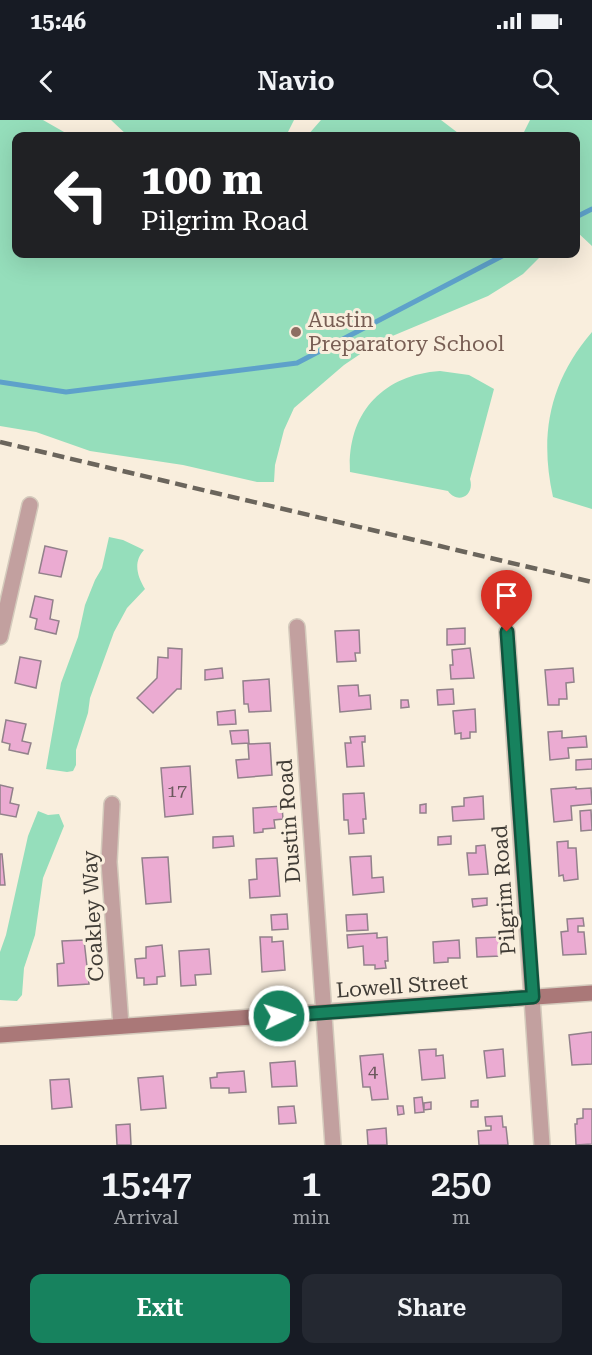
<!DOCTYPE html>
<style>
:root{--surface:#171b24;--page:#242831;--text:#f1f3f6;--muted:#9ea1a6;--accent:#17825e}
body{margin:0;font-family:"Roboto Serif",serif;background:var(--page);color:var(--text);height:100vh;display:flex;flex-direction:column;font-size:22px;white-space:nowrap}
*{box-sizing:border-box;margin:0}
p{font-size:20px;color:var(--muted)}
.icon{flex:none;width:33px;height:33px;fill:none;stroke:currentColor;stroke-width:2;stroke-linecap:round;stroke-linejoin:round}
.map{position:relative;height:1025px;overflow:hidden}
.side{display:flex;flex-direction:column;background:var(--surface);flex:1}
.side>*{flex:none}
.banner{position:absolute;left:12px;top:12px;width:568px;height:126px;border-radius:12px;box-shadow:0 6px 24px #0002;background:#202124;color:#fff;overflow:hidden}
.pin{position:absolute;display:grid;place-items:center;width:51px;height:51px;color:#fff;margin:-62px -26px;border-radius:50% 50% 50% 0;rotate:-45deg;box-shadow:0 0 6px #0007}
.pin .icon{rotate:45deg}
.me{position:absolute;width:66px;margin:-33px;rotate:86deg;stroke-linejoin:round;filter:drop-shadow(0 0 4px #0008)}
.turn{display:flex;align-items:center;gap:21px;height:126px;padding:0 30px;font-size:27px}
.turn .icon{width:78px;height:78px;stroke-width:2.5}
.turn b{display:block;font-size:42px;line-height:51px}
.eta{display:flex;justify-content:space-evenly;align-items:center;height:102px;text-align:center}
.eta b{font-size:36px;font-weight:600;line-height:42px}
.action{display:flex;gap:12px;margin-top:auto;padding:12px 30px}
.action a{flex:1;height:69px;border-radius:12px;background:var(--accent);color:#fff;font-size:24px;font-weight:600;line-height:69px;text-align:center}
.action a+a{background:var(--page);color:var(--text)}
.status{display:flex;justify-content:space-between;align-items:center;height:42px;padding:0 30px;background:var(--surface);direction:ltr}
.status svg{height:16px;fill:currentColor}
header{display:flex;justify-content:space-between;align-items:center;height:78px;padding:0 30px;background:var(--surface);font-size:27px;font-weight:600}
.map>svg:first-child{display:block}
.green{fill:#95debb}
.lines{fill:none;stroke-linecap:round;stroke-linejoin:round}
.stream{stroke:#5ea1ca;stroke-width:5}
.building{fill:#ebabd2;stroke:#92818b;stroke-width:1.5}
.street-casing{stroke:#d4cabc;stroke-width:18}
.secondary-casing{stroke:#d4cabc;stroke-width:18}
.street{stroke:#c2a09f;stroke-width:15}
.secondary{stroke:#aa7878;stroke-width:15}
.rail{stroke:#6b655c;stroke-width:4.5;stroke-dasharray:12 6;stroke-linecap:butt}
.route-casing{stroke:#0f543d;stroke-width:15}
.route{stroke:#17825e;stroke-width:10}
.education-dot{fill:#8d6e63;stroke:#f9eedd;stroke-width:2}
.labels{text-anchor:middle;stroke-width:6;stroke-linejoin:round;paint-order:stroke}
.number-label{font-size:18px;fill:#6b585d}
.education-label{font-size:21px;fill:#785e54;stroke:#f9eedd;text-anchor:start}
.street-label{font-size:21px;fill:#403c36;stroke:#f9eedd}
</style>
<div class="status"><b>15:46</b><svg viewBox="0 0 49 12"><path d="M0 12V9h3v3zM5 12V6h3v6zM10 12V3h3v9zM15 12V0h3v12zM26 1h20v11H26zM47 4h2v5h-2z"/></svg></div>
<header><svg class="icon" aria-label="back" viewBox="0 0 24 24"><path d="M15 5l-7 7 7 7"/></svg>Navio<svg class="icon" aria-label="search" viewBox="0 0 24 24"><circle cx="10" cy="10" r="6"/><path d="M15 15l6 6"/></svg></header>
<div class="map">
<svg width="592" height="1025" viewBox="0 0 592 1025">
<rect width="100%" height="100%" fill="#f9eedd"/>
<path class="green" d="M0 0H43L71 16H16V134H543L523 154 488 176 378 222 344 245 294 288 284 310 275 345 274 362H257L183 345 90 331 36 312 0 306Z
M111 0H294L286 16H128Z
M321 0H441L462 16H307Z
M530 0H592V126L576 111V16H522Z
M592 212V389L553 377C539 314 550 261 592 212Z
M440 251 469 255 494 269 470 359C475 375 458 385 448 371L350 352C347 294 382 255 440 251Z
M109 417 123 420 144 430C133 442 137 456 145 469L127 488 114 512 90 578 88 593 76 630V645L73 651 67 652 46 649 61 563 78 517 85 485 95 460 102 448Z
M38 691 48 695 59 694 64 706 43 758 35 815 24 848 22 875 17 881 0 880V832L6 815 28 716Z"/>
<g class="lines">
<path class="stream" d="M576 97 592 89
M0 262 66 272 297 243 506 134"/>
</g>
<path class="building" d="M45 426 67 431 61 457 39 453Z
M35 476 53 480 50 499 59 501 56 514 35 509 37 499 30 497Z
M465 508V524L447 525V509Z
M359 510 360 533H355L356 541 337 542 335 511Z
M168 528 182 529 181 569H177L153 593 137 578 157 558 158 537 168 538Z
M470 528 474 558 451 559 450 545H453L452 530Z
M20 537 41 541 36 568 15 563Z
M222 548 223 558 205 560V550Z
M573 548 574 562 566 563 567 579H559V585H548L545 550Z
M269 559 271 591 249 592 248 584H244L243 561Z
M358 565 359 576 370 575 371 589 340 592 338 566Z
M453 569 454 584 438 585 437 570Z
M401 580H408L409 587 401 588Z
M475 589 476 612H470V618L461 619V613L455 614 453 591Z
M235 590 236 604 218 605 217 592Z
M6 600 26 604 22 621 31 623 28 634 9 630 10 624 2 622Z
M248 610 249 623 232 624 230 611Z
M562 611V618L586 616 587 627 568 628 569 638 550 640 548 612Z
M365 616V622H362L364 646 347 647 345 623H351L350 617Z
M270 623 272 655 238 658 236 640 249 639 248 624Z
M592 639V649L576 650V640Z
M190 646 193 694 165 697 161 648Z
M0 665 13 668 10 683 19 685 16 697 0 694Z
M576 667V669L591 668 592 684 571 686 572 700 554 702 551 669Z
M364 673 366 699H363L364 713 349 714 348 700H344L343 674Z
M483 676 484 699 453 701 452 687 464 686V678Z
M426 684V693H420V685Z
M282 686 283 699 274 700 275 708 263 709V712L254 713 253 688Z
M591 690 592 710 581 711 580 691Z
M233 716 234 726 213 728V717Z
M451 716V724L438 725V717Z
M568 721V728H576L578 759 564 761 563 755 559 756 557 722Z
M485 725 488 754 469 755 467 733H476V726Z
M0 734H2L5 765H0Z
M371 736 372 758 383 757 384 772 353 775 350 737Z
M168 737 171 782 146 784 142 738Z
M277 738 280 776 250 778 249 760 257 759 256 739Z
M487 778V785L473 787 472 779Z
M287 794 288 809 272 810 271 795Z
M367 794 368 810 347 811 346 795Z
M583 798 584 806H578V812H584L586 834 563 835 561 812 568 811 567 799Z
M377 813V818L387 817 388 841H385L386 848 375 849V845H364L363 826 348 828 347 815Z
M260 817H272V822L283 821 285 850 262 852Z
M500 817V819H505L506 831 501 832V836L477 837 476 818Z
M84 820 89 864 58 866 57 844 64 843 62 821Z
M459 820 460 838H448V842L434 843 433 822Z
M162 825 165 856 157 857V864L144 865V858H137L135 839 146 838V827Z
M209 829 211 854 195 855 196 865 181 866 179 831Z
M592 912V944L572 945 569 915Z
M436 929V936L443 935 445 958 422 960 419 930Z
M503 929 505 956 487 958 484 931Z
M383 934 388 979 372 980 370 967H363L360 936Z
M295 941 297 966 272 967 270 943Z
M244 951 246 972 229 973V968H211L210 958 217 957V953Z
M163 956 166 988 141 990 138 958Z
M69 959 72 987 52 989 50 960Z
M422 977 424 992 415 993 414 978Z
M478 980V987H471V981Z
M431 982V989L424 990V983Z
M294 986 296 1003 279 1004 278 987Z
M397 986H403L404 994 398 995Z
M583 989H592V1024L576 1025 575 1004H577V999L583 998Z
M502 996 503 1007H506L508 1025H479L478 1011 491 1010V1006H486L485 997Z
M130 1004 131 1025H117L116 1005Z
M386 1008 387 1025H368L367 1010Z"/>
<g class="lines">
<defs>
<path id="street" d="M297 507 333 1025
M507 512 542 1025
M0 517 30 385
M112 684 109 742 121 906"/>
<path id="secondary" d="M0 915 592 873"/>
</defs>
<use href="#street" class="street-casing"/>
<use href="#secondary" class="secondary-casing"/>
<use href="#street" class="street"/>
<use href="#secondary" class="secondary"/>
<path class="rail" d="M0 322 592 462"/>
</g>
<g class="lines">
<defs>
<path id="route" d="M279 896 533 877 507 512"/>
</defs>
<use href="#route" class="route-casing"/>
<use href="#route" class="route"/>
</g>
<circle class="education-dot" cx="296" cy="212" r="6"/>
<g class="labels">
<g class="number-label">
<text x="177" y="677">17</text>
<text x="373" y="957">4</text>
</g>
<g class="education-label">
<text x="308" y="207">Austin<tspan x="308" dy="24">Preparatory School</tspan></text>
</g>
<g class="street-label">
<text transform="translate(289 701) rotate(-94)" y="7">Dustin Road</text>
<text transform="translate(504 770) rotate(-94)" y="7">Pilgrim Road</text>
<text transform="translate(93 796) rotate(-93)" y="7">Coakley Way</text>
<text transform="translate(402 866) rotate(-4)" y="7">Lowell Street</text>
</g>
</g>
</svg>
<div class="pin" style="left:507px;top:512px;background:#d93025"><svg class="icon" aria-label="arrive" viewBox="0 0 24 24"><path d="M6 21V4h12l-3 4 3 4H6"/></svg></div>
<svg class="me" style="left:279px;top:896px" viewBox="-20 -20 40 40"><circle r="17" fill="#17825e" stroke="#fff" stroke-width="3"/><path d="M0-11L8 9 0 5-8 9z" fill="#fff"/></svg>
<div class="banner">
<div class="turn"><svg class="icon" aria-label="left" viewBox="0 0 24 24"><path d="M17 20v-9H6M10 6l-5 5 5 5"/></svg><div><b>100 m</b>Pilgrim Road</div></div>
</div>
</div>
<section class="side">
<div class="eta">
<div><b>15:47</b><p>Arrival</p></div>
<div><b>1</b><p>min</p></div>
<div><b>250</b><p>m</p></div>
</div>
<div class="action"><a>Exit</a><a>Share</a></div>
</section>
